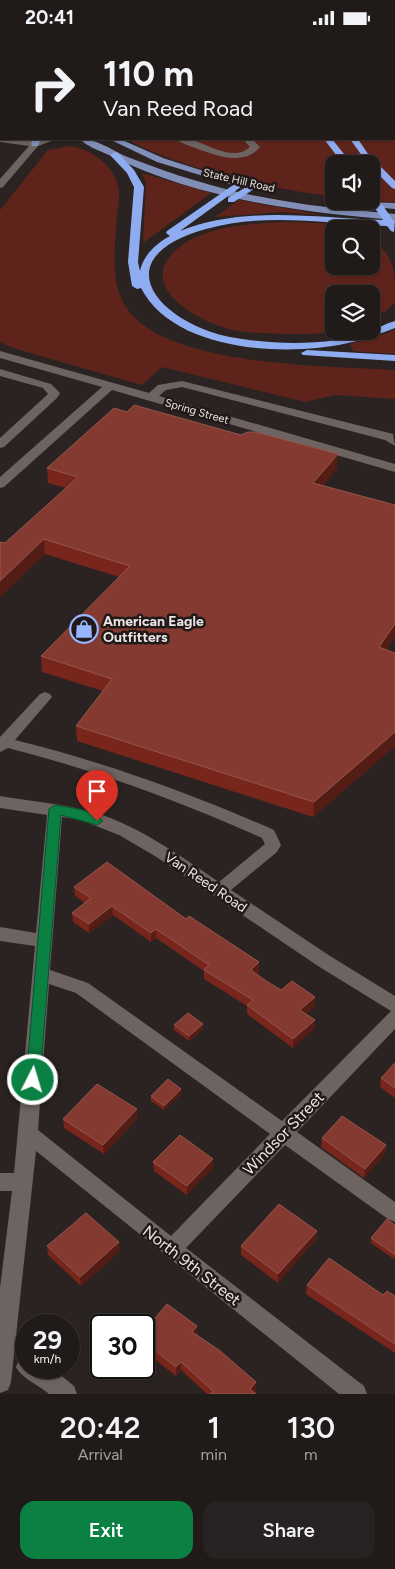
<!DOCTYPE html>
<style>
:root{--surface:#201a19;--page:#282322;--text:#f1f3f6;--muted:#a2a1a2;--line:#3d3838;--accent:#0b8043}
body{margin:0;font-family:Figtree,sans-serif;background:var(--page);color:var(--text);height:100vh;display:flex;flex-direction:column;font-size:19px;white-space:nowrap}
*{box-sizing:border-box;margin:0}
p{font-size:16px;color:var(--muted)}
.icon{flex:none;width:28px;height:28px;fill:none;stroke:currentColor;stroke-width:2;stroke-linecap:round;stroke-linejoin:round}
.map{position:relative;height:1359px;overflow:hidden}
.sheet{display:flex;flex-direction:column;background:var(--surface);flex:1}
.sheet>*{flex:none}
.banner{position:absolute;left:0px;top:0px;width:395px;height:105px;box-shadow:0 1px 4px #0004,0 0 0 1px var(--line);background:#201a19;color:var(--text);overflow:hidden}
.fabs{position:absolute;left:325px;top:120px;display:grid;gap:10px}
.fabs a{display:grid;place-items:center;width:55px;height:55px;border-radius:10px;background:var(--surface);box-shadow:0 1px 4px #0004,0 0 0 1px var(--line);font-size:25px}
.speed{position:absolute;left:15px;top:1279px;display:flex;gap:10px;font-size:25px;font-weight:700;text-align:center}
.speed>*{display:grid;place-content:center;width:65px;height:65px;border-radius:50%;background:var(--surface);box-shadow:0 1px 4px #0004,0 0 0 1px var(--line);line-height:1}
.speed small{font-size:12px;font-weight:400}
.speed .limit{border:2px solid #111;border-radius:8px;background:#fff;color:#111}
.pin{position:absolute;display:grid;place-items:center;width:42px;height:42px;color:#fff;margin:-51px -21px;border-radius:50% 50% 50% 0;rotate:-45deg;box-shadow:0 0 5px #0007}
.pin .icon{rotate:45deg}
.me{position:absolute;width:55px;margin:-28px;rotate:5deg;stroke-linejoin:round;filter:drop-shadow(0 0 4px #0008)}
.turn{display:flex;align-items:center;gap:18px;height:105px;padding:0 20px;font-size:22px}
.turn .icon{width:65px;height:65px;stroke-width:2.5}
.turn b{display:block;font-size:35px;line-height:42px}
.eta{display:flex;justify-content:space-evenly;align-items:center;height:85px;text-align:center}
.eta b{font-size:30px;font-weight:600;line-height:35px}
.button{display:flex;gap:10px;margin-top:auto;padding:10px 20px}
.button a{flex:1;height:58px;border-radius:15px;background:var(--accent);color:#fff;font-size:20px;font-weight:600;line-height:58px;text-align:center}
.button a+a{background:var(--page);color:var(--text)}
.status{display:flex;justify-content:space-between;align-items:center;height:35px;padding:0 25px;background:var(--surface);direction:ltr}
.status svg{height:14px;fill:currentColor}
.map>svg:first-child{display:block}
.green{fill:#5e241c}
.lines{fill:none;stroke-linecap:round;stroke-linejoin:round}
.minor{fill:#6d6462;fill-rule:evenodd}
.major{fill:#818fb8;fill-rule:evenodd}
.highway{fill:#8facf1;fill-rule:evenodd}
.rail-casing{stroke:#b1acaa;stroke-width:4}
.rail{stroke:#211918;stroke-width:2.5;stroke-dasharray:7;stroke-linecap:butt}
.wall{fill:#78251b}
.shaded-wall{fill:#531c14}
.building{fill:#843a31;stroke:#94554d}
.route{fill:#0b8043;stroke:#07532c}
.labels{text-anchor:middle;stroke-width:5;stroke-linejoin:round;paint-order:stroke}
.far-street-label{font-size:11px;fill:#eae5e4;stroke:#211918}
.poi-label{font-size:14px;font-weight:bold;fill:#eae5e4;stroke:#211918;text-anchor:start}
.street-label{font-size:14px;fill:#eae5e4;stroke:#211918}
.near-street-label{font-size:16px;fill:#eae5e4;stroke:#211918}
</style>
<div class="status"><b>20:41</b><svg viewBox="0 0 49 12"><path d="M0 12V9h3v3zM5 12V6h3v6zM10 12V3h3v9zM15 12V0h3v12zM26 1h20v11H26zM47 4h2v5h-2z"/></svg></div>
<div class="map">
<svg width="395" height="1359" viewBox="0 0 395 1359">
<rect width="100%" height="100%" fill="#2a2321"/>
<path class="green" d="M116 0H395V167L371 166V129H334V162C263 152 189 136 125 104H394V1H114Z
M70 111C93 114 116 132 119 156 120 163 118 172 117 179 115 214 107 256 135 283 183 331 329 331 395 335V364L335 360 305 367 162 332 142 350 13 313 0 307V175L48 115Z
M142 138 211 158 143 208 146 148Z
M239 165 323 180 282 177 215 182Z
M291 187 340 189 364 193 334 194V231H371V201C395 226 395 231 395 267L387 275 371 284V259H334V296C317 300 298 299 281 299 265 298 247 298 232 295 195 286 131 248 181 211 209 190 258 188 291 187Z
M395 294V319L353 316 350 309 385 299Z"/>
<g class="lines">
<path class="minor" d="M0 101 1 104 35 106 44 104H57L38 111 3 152 0 153V144L29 111 0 107Z
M177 104C181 104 185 103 189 104 207 108 233 128 250 112L243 104H252L260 112C244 131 217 121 198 114 191 111 181 109 177 104Z
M0 316 149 358 158 350 182 346 393 399 395 411 385 405 182 352 166 355 159 361 395 429V437L112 355 4 452 0 453V442L102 352 0 323Z
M0 334 51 349 60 358 57 363 4 412 0 413V403L48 359 43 353 0 341Z
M45 657 50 659 52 662 15 705C104 727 190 758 274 795L281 810 277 817 231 855 330 921 395 961V994L297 1097 395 1167V1187L388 1184 285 1110 186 1213 364 1351 367 1359H339L36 1116 11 1347 8 1355 0 1358V1253L12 1156H0V1138H14L35 911 0 906V892L36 898 47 780 0 773V761C28 766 56 768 84 775 133 786 177 819 219 847L265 809 262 803C179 766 95 735 8 713L0 717V702L40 659ZM62 782 81 785 119 800 155 821 318 931 391 976 282 1086 88 948 50 935ZM49 949 76 958 270 1099 171 1201 38 1095Z
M26 1322V1332L53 1334 74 1351 77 1359H49C39 1350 21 1343 16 1332L19 1325Z"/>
<path class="major" d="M0 45 1 46V51H0Z
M0 57 1 58V64L0 63Z
M33 104H41L38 111H32L31 109Z
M80 104C97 104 110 114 125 121 149 130 172 139 197 146 261 166 328 173 395 179V185C299 177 197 164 109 120 100 116 86 111 80 104Z
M109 104H120L163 123 241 148 239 150H233L157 127Z
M333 164 334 166 395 168V174L336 169 331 166Z"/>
<path class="highway" d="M311 0H319V1H311Z
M329 0H337V1H329Z
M394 38H395V43H394Z
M324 104H332L352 129H343Z
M350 104H358L368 119 395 146V154L392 153 371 132V129H368Z
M115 117 118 118 134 135 144 152 138 227 140 236C143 220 157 208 170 201L166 198 167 196 239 146 242 147V151L180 196C246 170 314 183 383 185L370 166 371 157 374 158 393 185H395L394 197 391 196 387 191C326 189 266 177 206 194 99 224 162 291 236 303 275 310 335 311 371 296 378 293 387 288 395 286V293C379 299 364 305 348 308 286 322 174 317 141 253L137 254 132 251 128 227 134 152 127 138 110 120Z
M251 149 254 150V154L234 167H228V163Z
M307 315 395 320V326L303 320 301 318Z"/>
<defs>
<path id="rail" d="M96 1 99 0"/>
</defs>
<use href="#rail" class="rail-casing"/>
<use href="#rail" class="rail"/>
</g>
<path class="wall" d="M47 433 337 434 322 451 395 470V602L386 615 395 618V711L313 782 77 706 76 691 103 656 42 637 41 621 119 542 45 519 0 562V507L5 508 66 453 48 448Z
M74 852 259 936 257 939 281 955 315 962V971L306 979 315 985 314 994 293 1013 247 979V971L204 944V936L156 903 151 907 113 880 89 898 73 887 72 878 85 868 75 861Z
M174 990 203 994 189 1006 174 995Z
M395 1028V1063L380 1052 381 1043Z
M181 1059 164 1075 151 1066V1061Z
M63 1084H137L104 1119 64 1093Z
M322 1103 386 1110 385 1119 364 1143 321 1112Z
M213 1124V1133L187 1160 154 1136 153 1127Z
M395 1190V1222L394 1224 371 1208V1203Z
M317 1196 316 1204 278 1248 241 1220V1211Z
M119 1207 120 1216 81 1251 48 1220 47 1211Z
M307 1250 395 1261V1318L306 1259Z
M144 1296 197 1299 256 1347V1356L254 1357 256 1359H207L181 1335 176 1341 144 1316Z"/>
<path class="shaded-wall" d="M338 419 337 434 312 463 313 448Z
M44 504 45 519 0 562V546Z
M395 589V602L377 627 379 612Z
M395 697V711L313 782 314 767Z
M112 871 113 880 89 898V889Z
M156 894V903L151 907V898Z
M259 927V936L251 944V935Z
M315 962V971L300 984V975Z
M315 985 314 994 293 1013V1004Z
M203 989V994L189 1006V1001Z
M181 1054V1059L164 1075V1071Z
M137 1074V1084L104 1119 103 1110Z
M386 1110 385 1119 364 1143 365 1134Z
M213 1124V1133L187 1160V1151Z
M317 1196 316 1204 278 1248V1239Z
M119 1207 120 1216 81 1251 80 1242Z
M197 1291V1299L192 1306V1297Z
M181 1327V1335L176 1341V1332Z
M256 1347V1356L252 1359 250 1354Z"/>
<path class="building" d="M134 370 241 400 248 397H256L338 419 313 448 395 470V589L379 612 395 618V697L314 767 76 691 112 644 41 621 130 531 44 504 0 546V507L5 508 78 442 47 433 114 373 127 377Z
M107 827 186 884 189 881 259 927 251 935 266 946 281 955 292 946 315 962 300 975 315 985 293 1004 247 970 253 965 204 935 209 930 156 894 151 898 112 871 89 889 72 878 91 863 74 852Z
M188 978 203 989 189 1001 174 990Z
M395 1028V1053L381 1043Z
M168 1044 181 1054 164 1071 151 1061Z
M97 1049 137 1074 103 1110 63 1084Z
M342 1081 386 1110 365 1134 322 1103Z
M180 1100 213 1124 187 1151 153 1127Z
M279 1169 317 1196 278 1239 241 1211Z
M86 1178 119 1207 80 1242 47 1211Z
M387 1184 395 1190V1218L394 1219 371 1203Z
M329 1223 383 1260 387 1256 395 1261V1309L307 1250Z
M167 1269 197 1291 192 1297 219 1315 256 1347 250 1354 256 1359H210L213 1356 181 1327 176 1332 144 1307V1296Z
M123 1284 130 1290H117Z"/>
<path class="route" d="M55 770C69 773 94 774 103 786L97 790 61 780 40 1045 38 1049 33 1051 28 1049 26 1045 49 774Z"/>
<defs>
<symbol id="shop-ring" viewBox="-11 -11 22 22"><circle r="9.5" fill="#211918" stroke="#98b6fd" stroke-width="1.5"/><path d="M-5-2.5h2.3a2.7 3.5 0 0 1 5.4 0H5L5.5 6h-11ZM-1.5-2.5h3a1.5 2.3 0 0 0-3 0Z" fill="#98b6fd"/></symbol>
</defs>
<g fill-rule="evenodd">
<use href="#shop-ring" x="68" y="578" width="32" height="32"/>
</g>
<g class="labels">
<g class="far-street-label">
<text transform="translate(239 145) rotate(13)" y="4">State Hill Road</text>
<text transform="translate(197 376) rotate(16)" y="4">Spring Street</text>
</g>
<g class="poi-label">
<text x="103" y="591">American Eagle<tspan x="103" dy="16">Outfitters</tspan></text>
</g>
<g class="street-label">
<text transform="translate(206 847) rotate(34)" y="5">Van Reed Road</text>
</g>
<g class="near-street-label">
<text transform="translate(283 1098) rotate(-46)" y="6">Windsor Street</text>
<text transform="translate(192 1230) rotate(38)" y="6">North 9th Street</text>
</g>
</g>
</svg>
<div class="fabs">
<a><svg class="icon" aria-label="sound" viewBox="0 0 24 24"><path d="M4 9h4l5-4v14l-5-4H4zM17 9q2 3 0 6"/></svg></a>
<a><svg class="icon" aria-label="search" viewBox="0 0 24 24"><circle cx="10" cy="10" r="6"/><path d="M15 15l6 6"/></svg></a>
<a><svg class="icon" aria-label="layers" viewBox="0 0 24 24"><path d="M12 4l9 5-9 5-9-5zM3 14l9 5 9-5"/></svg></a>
</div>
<div class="speed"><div>29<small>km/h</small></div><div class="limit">30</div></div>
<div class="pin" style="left:97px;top:786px;background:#d93025"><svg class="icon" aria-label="arrive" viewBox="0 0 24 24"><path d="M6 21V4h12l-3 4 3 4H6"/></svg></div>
<svg class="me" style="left:33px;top:1045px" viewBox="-20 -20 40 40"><circle r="17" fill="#0b8043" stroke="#fff" stroke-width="3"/><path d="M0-11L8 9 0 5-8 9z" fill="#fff"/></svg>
<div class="banner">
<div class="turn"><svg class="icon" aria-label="right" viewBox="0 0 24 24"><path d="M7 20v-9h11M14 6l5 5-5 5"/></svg><div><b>110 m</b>Van Reed Road</div></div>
</div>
</div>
<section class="sheet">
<div class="eta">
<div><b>20:42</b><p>Arrival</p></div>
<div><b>1</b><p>min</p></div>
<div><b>130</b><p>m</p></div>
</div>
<div class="button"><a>Exit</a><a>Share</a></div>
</section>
